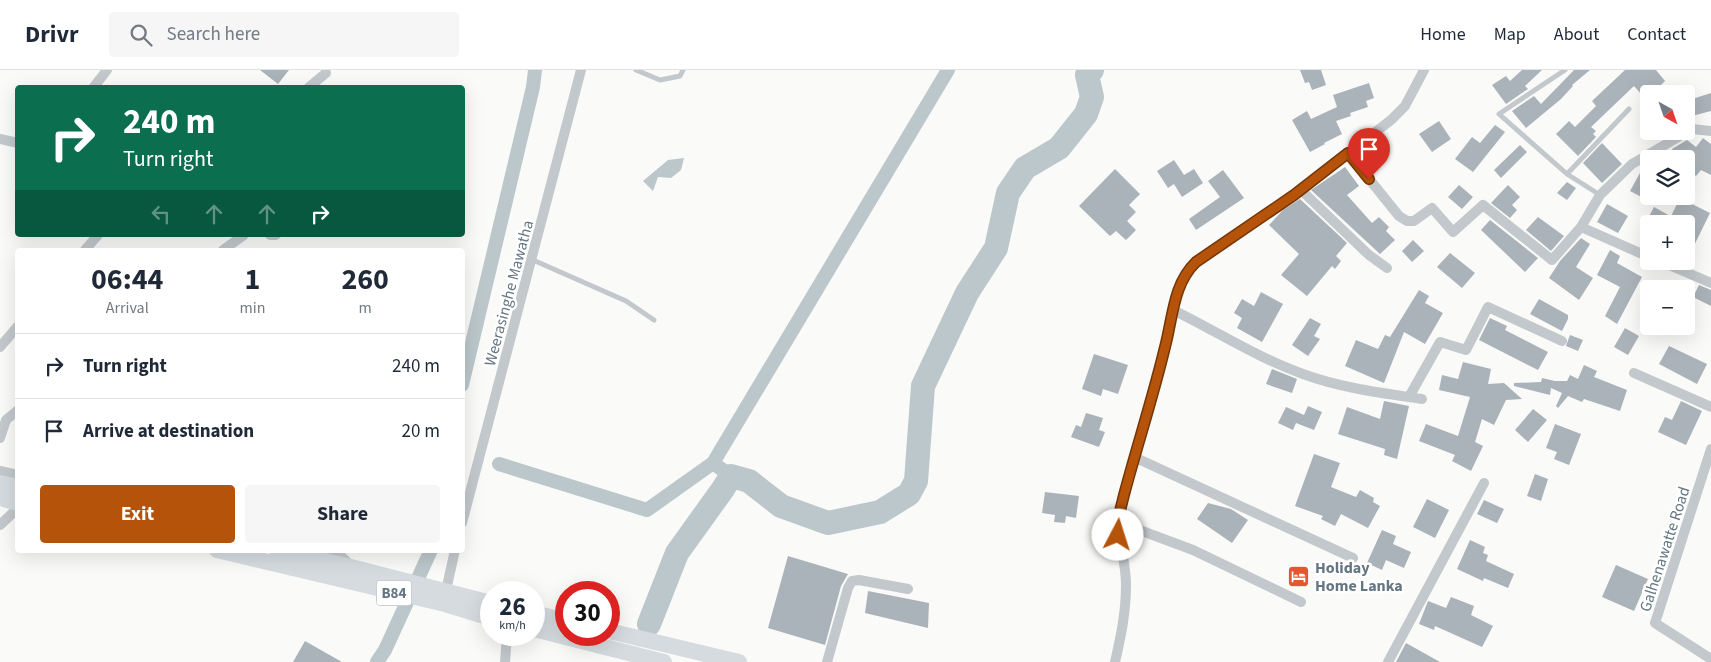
<!DOCTYPE html>
<meta charset="utf-8">
<style>
:root{--surface:#fff;--page:#f6f6f7;--text:#1f2937;--muted:#747a83;--line:#e0e1e3;--accent:#b45309}
body{margin:0;font-family:"Source Sans 3",sans-serif;background:var(--page);color:var(--text);height:100vh;display:flex;flex-direction:column;font-size:19px;white-space:nowrap}
*{box-sizing:border-box;margin:0}
p{font-size:16px;color:var(--muted)}
.icon{flex:none;width:28px;height:28px;fill:none;stroke:currentColor;stroke-width:2;stroke-linecap:round;stroke-linejoin:round}
.map{position:relative;flex:1;overflow:hidden}
.sheet{position:absolute;left:15px;top:178px;width:450px;height:305px;display:flex;flex-direction:column;background:var(--surface);border-radius:5px;box-shadow:0 5px 20px #0002}
.sheet>*{flex:none}
.guide{position:absolute;left:15px;top:15px;width:450px;height:152px;border-radius:5px;box-shadow:0 5px 20px #0002;background:#0b6e4f;color:#fff;overflow:hidden}
.needle{width:32px;rotate:140deg}
.tools{position:absolute;left:1640px;top:15px;display:grid;gap:10px}
.tools a{display:grid;place-items:center;width:55px;height:55px;border-radius:5px;background:var(--surface);box-shadow:0 5px 20px #0002;font-size:25px}
.speed{position:absolute;left:480px;top:511px;display:flex;gap:10px;font-size:25px;font-weight:700;text-align:center}
.speed>*{display:grid;place-content:center;width:65px;height:65px;border-radius:50%;background:var(--surface);box-shadow:0 5px 20px #0002;line-height:1}
.speed small{font-size:12px;font-weight:400}
.speed .limit{border:8px solid #d22;background:#fff;color:#111}
.pin{position:absolute;display:grid;place-items:center;width:42px;height:42px;color:#fff;margin:-51px -21px;border-radius:50% 50% 50% 0;rotate:-45deg;box-shadow:0 0 5px #0007}
.pin .icon{rotate:45deg}
.me{position:absolute;width:55px;margin:-28px;rotate:5deg;stroke-linejoin:round;filter:drop-shadow(0 0 4px #0008)}
.turn{display:flex;align-items:center;gap:18px;height:105px;padding:0 25px;font-size:22px}
.turn .icon{width:65px;height:65px;stroke-width:2.5}
.turn b{display:block;font-size:35px;line-height:42px}
.lanes{display:flex;align-items:center;height:48px;padding:0 25px;background:#0003;justify-content:center;gap:25px;direction:ltr}
.lanes .off{opacity:.35}
.eta{display:flex;justify-content:space-evenly;align-items:center;height:85px;text-align:center}
.eta b{font-size:30px;font-weight:700;line-height:35px}
.action{display:flex;gap:10px;margin-top:auto;padding:10px 25px}
.action a{flex:1;height:58px;border-radius:5px;background:var(--accent);color:#fff;font-size:20px;font-weight:700;line-height:58px;text-align:center}
.action a+a{background:var(--page);color:var(--text)}
ul{padding:0;list-style:none}
li{display:flex;align-items:center;gap:15px;height:65px;padding:0 25px;border-top:1px solid var(--line)}
li div{flex:1}
li b{display:block;font-size:19px}
li em{font-style:normal}
header{display:flex;align-items:center;gap:30px;box-sizing:border-box;height:70px;padding:0 25px;background:var(--surface);border-bottom:1px solid var(--line)}
header strong{font-size:24px}
nav{display:flex;gap:28px;margin-inline-start:auto;font-size:18px}
.search{width:350px;height:45px;background:var(--page);display:flex;align-items:center;gap:12px;box-sizing:border-box;padding:0 18px;border-radius:5px;color:var(--muted);font-size:19px}
.map>svg:first-child{display:block}
.water{fill:#bbc7cb}
.lines{fill:none;stroke-linecap:round;stroke-linejoin:round}
.canal{stroke:#bbc7cb;stroke-width:14}
.river{stroke:#bbc7cb;stroke-width:24}
.building{fill:#aab3b9}
.service{stroke:#c3c8cc;stroke-width:5}
.minor{stroke:#c3c8cc;stroke-width:10}
.primary{stroke:#d6dbdf;stroke-width:16}
.route-casing{stroke:#753606;stroke-width:12}
.route{stroke:#b45309;stroke-width:9}
.labels{text-anchor:middle;stroke-width:5;stroke-linejoin:round;paint-order:stroke}
.shield{fill:#fff;stroke:#939fa8;stroke-width:1}
.shield-label{font-size:15px;font-weight:bold;fill:#657683}
.street-label{font-size:16px;fill:#657683;stroke:#fff}
.poi-label{font-size:16px;font-weight:bold;fill:#657683;stroke:#fff;text-anchor:start}
</style>
<header>
<strong>Drivr</strong>
<div class="search"><svg class="icon" aria-label="search" viewBox="0 0 24 24"><circle cx="10" cy="10" r="6"/><path d="M15 15l6 6"/></svg>Search here</div>
<nav><a>Home</a><a>Map</a><a>About</a><a>Contact</a></nav>
</header>
<div class="map">
<svg width="1711" height="592" viewBox="0 0 1711 592">
<rect width="100%" height="100%" fill="#fafaf8"/>
<path class="water" d="M684 88 681 100 671 108 658 107 653 121 643 111 668 90Z"/>
<g class="lines">
<path class="canal" d="M462 315 533 17 535 0
M499 394 647 440 713 393
M731 406 713 393 948 0
M377 592 385 580 431 480"/>
<path class="river" d="M649 554 677 483 723 419 731 406 749 411 781 436 828 453 880 442 909 424 916 411 923 316 967 223 996 178 1008 123 1025 98 1059 78 1086 44 1092 27 1087 5 1092 0"/>
</g>
<path class="building" d="M260 0H289L278 14Z
M1300 0H1321L1326 15 1312 20 1309 12 1305 13Z
M1522 0H1542L1525 16 1528 19 1506 34 1492 15 1506 6 1510 11Z
M1574 0H1590L1572 15 1573 16 1561 29 1526 58 1512 41 1534 26 1541 34Z
M1625 0H1656L1665 11 1661 15 1669 24H1649V33L1634 16 1591 57 1596 61 1593 64 1596 67 1578 86 1556 64 1569 51 1575 57 1596 36 1592 31Z
M1369 13 1374 28 1366 31 1368 37 1350 43 1351 46 1336 51 1342 64 1324 73 1325 74 1310 82 1292 50 1307 41 1311 49 1337 37 1333 25Z
M1711 23V41L1688 47 1686 31Z
M1439 51 1451 69 1432 82 1419 64Z
M1495 55 1505 62 1473 102 1455 89 1472 67 1480 73Z
M1703 68 1711 74V105L1701 100 1696 106 1686 97V89H1667L1673 81 1672 79 1687 70 1696 77Z
M1602 73 1622 94 1602 113 1583 93Z
M1520 75 1527 82 1501 108 1494 100Z
M1174 90 1184 105 1194 99 1203 113 1182 127 1174 114 1168 118 1157 101Z
M1345 97 1359 116 1347 125 1372 153 1379 147 1389 157 1386 161 1395 170 1380 184 1311 120Z
M1115 99 1140 124 1129 135 1136 142 1127 151 1136 160 1126 170 1116 161 1110 166 1079 136Z
M1223 100 1244 128 1196 160 1189 149 1220 127 1208 111Z
M1640 103 1649 108V131L1630 121Z
M1567 112 1576 118 1567 130 1557 123Z
M1459 115 1473 127 1462 139 1448 127Z
M1508 115 1520 127 1512 135 1517 140 1510 148 1491 133Z
M1680 128 1710 143 1686 192V154H1681L1670 148Z
M1300 129 1347 173 1336 186 1341 191 1335 199 1332 196 1307 226 1281 205 1299 184 1269 155 1283 140Z
M1607 134 1628 146 1618 163 1597 152Z
M1654 137 1670 146 1665 154H1645Z
M1538 147 1564 166 1551 181 1526 160Z
M1490 150 1538 188 1525 202 1481 160Z
M1581 168 1590 174 1576 197 1593 208 1579 230 1549 208 1560 191Z
M1413 170 1424 181 1412 192 1402 181Z
M1610 180 1620 186 1617 193 1642 207 1617 254 1605 246 1620 217 1597 205Z
M1450 183 1475 203 1462 218 1437 197Z
M1699 215 1711 220V236L1693 227Z
M1419 220 1429 226 1425 233 1443 243 1425 274 1404 262 1384 313 1345 296 1356 270 1378 279 1385 265 1390 267Z
M1261 222 1283 234 1262 272 1237 258 1242 248 1234 243 1242 229 1254 236Z
M1539 229 1568 245V249L1562 261 1530 244Z
M1310 248 1321 254 1314 266 1320 269 1308 286 1292 275Z
M1490 248 1507 256 1505 260 1548 282 1538 300 1479 270Z
M1625 258 1639 266 1628 285 1614 277Z
M1570 265 1583 270 1578 281 1566 276Z
M1669 276 1707 294 1697 314 1659 294Z
M1094 284 1128 295 1118 324 1103 319 1101 326 1082 319Z
M1463 292 1491 299 1488 314 1504 313 1522 329 1506 330 1494 355 1482 349 1475 372 1483 376 1471 401 1452 391 1455 385 1419 371 1426 354 1458 366 1470 327 1439 320 1442 305 1458 309Z
M1584 295 1597 301 1594 307 1627 320 1620 341 1584 329 1582 332 1568 326 1558 338 1556 336 1562 323 1551 318 1550 325 1514 316V313L1541 312 1542 308 1555 311H1567L1570 305 1578 309Z
M1272 299 1297 309 1292 323 1266 314Z
M1384 331 1409 336 1397 389 1384 385 1385 379 1338 364 1347 337 1380 349Z
M1681 331 1702 341 1686 375 1658 362 1665 347 1672 350Z
M1308 336 1322 342 1314 360 1296 353 1293 360 1278 353 1286 337 1304 345Z
M1533 339 1547 350 1528 372 1515 360Z
M1086 343 1103 348 1099 360 1105 362 1099 377 1071 367 1076 355 1081 357Z
M1555 354 1581 364 1569 395 1554 389 1557 382 1546 378Z
M1314 384 1340 393 1331 417 1356 427 1360 420 1374 428 1373 432 1380 436 1368 458 1341 444 1335 456 1321 449 1323 446 1295 436Z
M1535 404 1548 409 1541 431 1527 426Z
M1045 422 1079 426 1076 448 1066 446 1065 453 1054 452 1055 445 1042 443Z
M1427 429 1449 440 1435 468 1413 457Z
M1484 430 1504 439 1497 453 1477 444Z
M1208 433 1231 439 1248 450 1232 473 1197 449Z
M1382 460 1396 466 1393 474 1411 482 1404 498 1386 490 1382 500 1367 493Z
M1470 470 1485 477 1483 483 1488 485 1486 491 1514 504 1508 518 1484 508 1483 511 1457 499Z
M788 486 848 504 841 516 825 575 768 558Z
M1616 495 1648 509 1634 541 1602 527Z
M868 521 929 533 928 558 865 543Z
M1451 527 1474 536 1471 545 1493 556 1482 577 1435 556 1434 560 1419 554 1428 531 1446 538Z
M305 571 342 592H293Z
M1406 573 1440 592H1396Z"/>
<g class="lines">
<path class="service" d="M636 0 660 10 680 6 683 0
M1565 0 1499 44 1567 104 1600 125
M1567 104 1629 39
M533 190 626 231 654 250"/>
<path class="minor" d="M93 18 107 0
M308 18 326 3
M0 69 18 73
M1348 83 1399 146 1407 151H1414L1432 138 1453 162 1483 135 1552 190 1581 157 1600 125 1632 94 1692 59 1711 61
M1301 120 1369 185 1387 198
M1581 157 1649 187
M270 165H276
M85 180 98 165
M223 180 244 165
M1660 191 1711 213
M1173 240C1216 261 1258 288 1303 304 1341 318 1382 323 1422 329
M0 277 18 256
M1634 303 1711 337
M1409 327 1440 272 1466 280 1488 237 1562 271
M0 368 6 350 18 340
M1711 379 1655 553 1711 589
M1134 387 1353 488
M0 401 18 405
M1118 452 1193 480 1301 532
M462 453 581 0
M0 455 18 438
M326 480C338 483 344 487 351 497
M445 525 455 480
M505 592 507 565
M827 592 848 518 852 511 859 510 908 519
M1115 592C1121 566 1126 542 1126 515 1126 488 1116 470 1120 441 1133 387 1150 334 1164 280 1173 249 1173 215 1196 191L1294 125 1391 50 1405 36 1424 0
M1388 592 1484 413"/>
<path class="primary" d="M0 413 18 417
M0 428 18 433
M217 480 445 534 491 548
M277 480 351 497 491 533
M534 543 566 551
M534 559 664 592
M609 561 739 592"/>
</g>
<g class="lines">
<defs>
<path id="route" d="M1118 465 1120 441 1124 425C1137 376 1153 327 1165 277 1173 247 1173 214 1196 192L1294 125 1348 83 1369 109"/>
</defs>
<use href="#route" class="route-casing"/>
<use href="#route" class="route"/>
</g>
<defs>
<symbol id="hotel-square" viewBox="-11 -11 22 22"><rect x="-9" y="-9" width="18" height="18" rx="4" fill="#e4572e" stroke="#fff"/><path d="M-6-4.5h1.5V1H6V5H4.5V3h-9V5H-6ZM-4 0a1.8 1.8 0 1 1 3.6 0ZM.5 0V-2.5h3Q6-2.5 6 0Z" fill="#fff"/></symbol>
</defs>
<g fill-rule="evenodd">
<use href="#hotel-square" x="1286" y="494" width="25" height="25"/>
</g>
<g class="labels">
<rect class="shield" x="376.5" y="510.5" width="35" height="25" rx="4"/>
<g class="shield-label">
<text x="394" y="528">B84</text>
</g>
<g class="street-label">
<text transform="translate(508 223) rotate(-75)" y="6">Weerasinghe Mawatha</text>
<text transform="translate(1664 479) rotate(-72)" y="6">Galhenawatte Road</text>
</g>
<g class="poi-label">
<text x="1315" y="503">Holiday<tspan x="1315" dy="18">Home Lanka</tspan></text>
</g>
</g>
</svg>
<div class="tools">
<a><svg class="needle" viewBox="-14 -14 28 28"><path d="M0-13l5 13h-10z" fill="#e53935"/><path d="M0 13l5-13h-10z" fill="#747a83"/></svg></a>
<a><svg class="icon" aria-label="layers" viewBox="0 0 24 24"><path d="M12 4l9 5-9 5-9-5zM3 14l9 5 9-5"/></svg></a>
<a>+</a>
<a>−</a>
</div>
<div class="speed"><div>26<small>km/h</small></div><div class="limit">30</div></div>
<div class="pin" style="left:1369px;top:109px;background:#d93025"><svg class="icon" aria-label="arrive" viewBox="0 0 24 24"><path d="M6 21V4h12l-3 4 3 4H6"/></svg></div>
<svg class="me" style="left:1118px;top:465px" viewBox="-20 -20 40 40"><circle r="19" fill="#fff"/><path d="M0-13L10 11 0 6-10 11z" fill="#b45309"/></svg>
<div class="guide">
<div class="turn"><svg class="icon" aria-label="right" viewBox="0 0 24 24"><path d="M7 20v-9h11M14 6l5 5-5 5"/></svg><div><b>240 m</b>Turn right</div></div>
<div class="lanes"><svg class="icon off" aria-label="left" viewBox="0 0 24 24"><path d="M17 20v-9H6M10 6l-5 5 5 5"/></svg><svg class="icon off" aria-label="ahead" viewBox="0 0 24 24"><path d="M12 20V5M6 11l6-6 6 6"/></svg><svg class="icon off" aria-label="ahead" viewBox="0 0 24 24"><path d="M12 20V5M6 11l6-6 6 6"/></svg><svg class="icon" aria-label="right" viewBox="0 0 24 24"><path d="M7 20v-9h11M14 6l5 5-5 5"/></svg></div>
</div>
<section class="sheet">
<div class="eta">
<div><b>06:44</b><p>Arrival</p></div>
<div><b>1</b><p>min</p></div>
<div><b>260</b><p>m</p></div>
</div>
<ul>
<li><svg class="icon" aria-label="right" viewBox="0 0 24 24"><path d="M7 20v-9h11M14 6l5 5-5 5"/></svg><div><b>Turn right</b></div><em>240 m</em></li>
<li><svg class="icon" aria-label="arrive" viewBox="0 0 24 24"><path d="M6 21V4h12l-3 4 3 4H6"/></svg><div><b>Arrive at destination</b></div><em>20 m</em></li>
</ul>
<div class="action"><a>Exit</a><a>Share</a></div>
</section>
</div>
